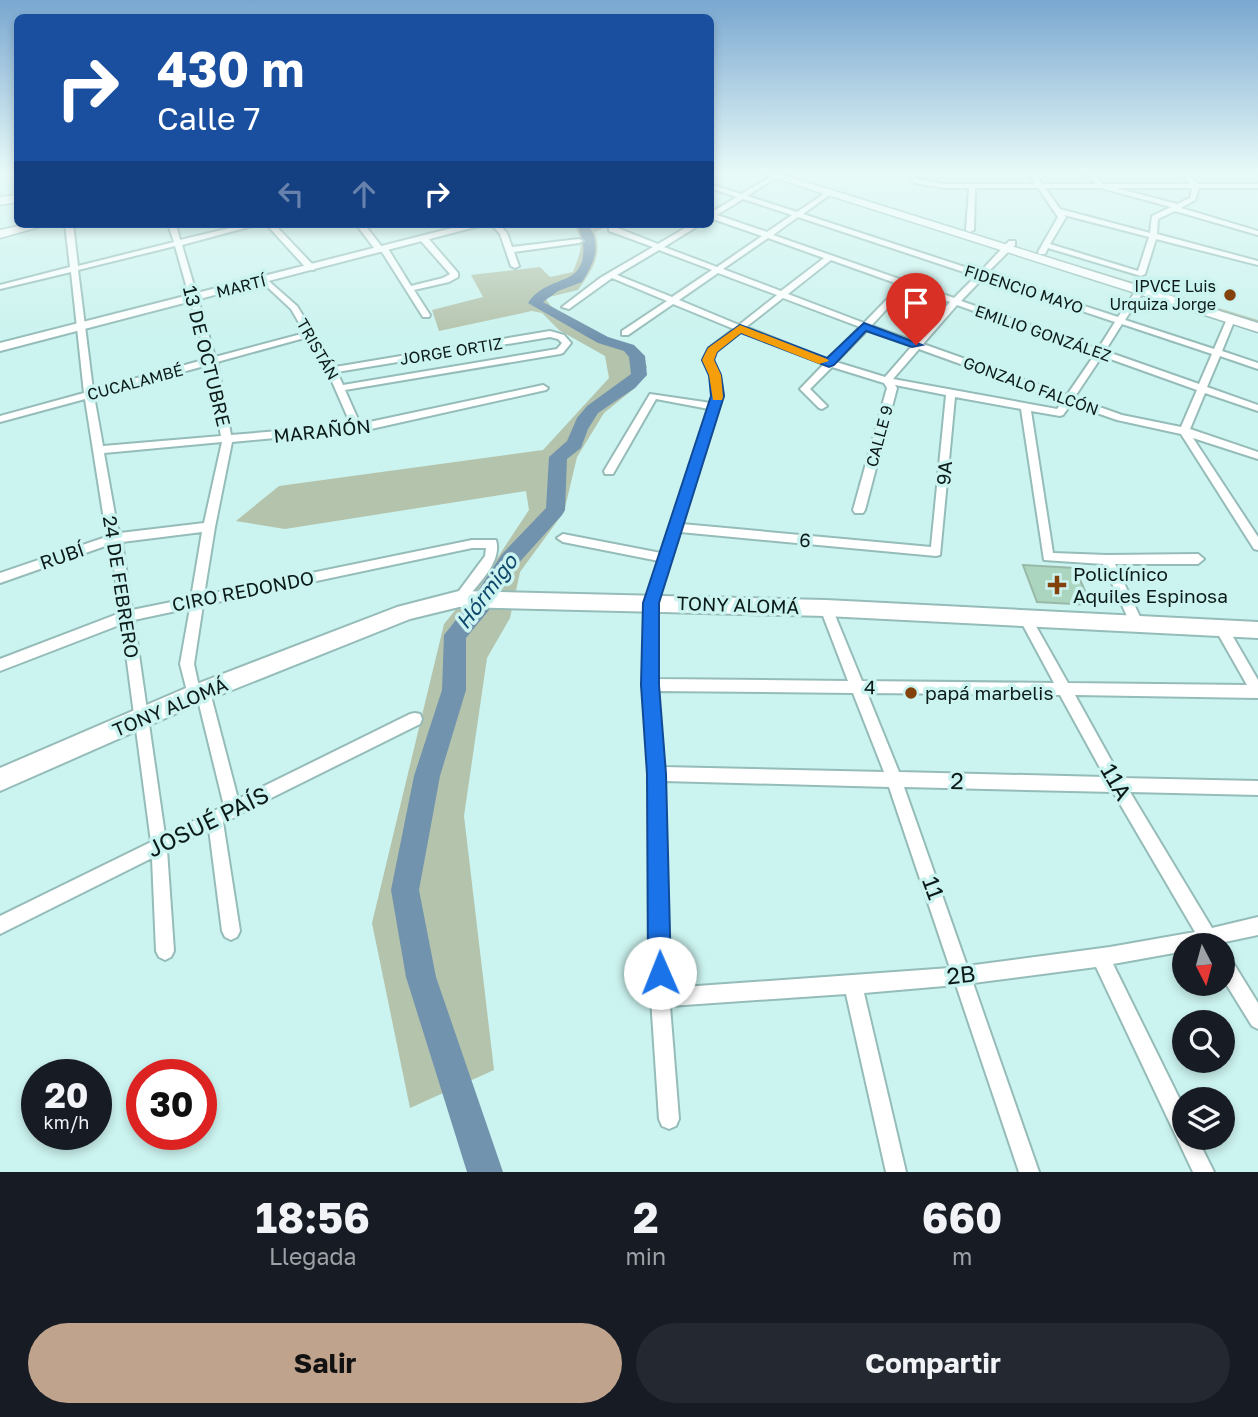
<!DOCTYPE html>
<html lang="es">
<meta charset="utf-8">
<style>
:root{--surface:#171b24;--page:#242831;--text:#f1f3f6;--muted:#9ea1a6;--accent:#c0a38c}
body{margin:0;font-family:"Golos Text",sans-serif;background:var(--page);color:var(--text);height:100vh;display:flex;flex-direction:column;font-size:26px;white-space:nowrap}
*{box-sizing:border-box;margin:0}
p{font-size:23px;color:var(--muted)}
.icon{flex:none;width:38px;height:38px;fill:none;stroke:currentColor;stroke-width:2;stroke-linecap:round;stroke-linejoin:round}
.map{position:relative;height:1172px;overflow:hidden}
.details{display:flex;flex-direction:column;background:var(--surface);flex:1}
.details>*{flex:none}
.guide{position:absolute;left:14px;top:14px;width:700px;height:214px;border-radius:10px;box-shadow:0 4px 10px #0003;background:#1a4fa0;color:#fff;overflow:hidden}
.needle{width:46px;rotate:174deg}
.tools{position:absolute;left:1172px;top:933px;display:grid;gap:14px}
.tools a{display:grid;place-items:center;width:63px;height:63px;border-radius:50%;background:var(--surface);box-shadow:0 4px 10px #0003;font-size:35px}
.speed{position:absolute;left:21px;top:1059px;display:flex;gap:14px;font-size:35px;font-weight:700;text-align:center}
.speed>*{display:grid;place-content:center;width:91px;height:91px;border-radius:50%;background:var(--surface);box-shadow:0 4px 10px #0003;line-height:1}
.speed small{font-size:18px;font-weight:400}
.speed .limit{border:10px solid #d22;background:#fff;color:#111}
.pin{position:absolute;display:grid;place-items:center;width:60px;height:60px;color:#fff;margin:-72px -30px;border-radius:50% 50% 50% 0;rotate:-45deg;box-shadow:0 0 7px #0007}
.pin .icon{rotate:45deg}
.me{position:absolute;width:77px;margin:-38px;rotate:359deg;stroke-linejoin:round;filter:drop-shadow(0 0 5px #0008)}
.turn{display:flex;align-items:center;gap:24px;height:147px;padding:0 28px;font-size:32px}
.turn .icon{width:91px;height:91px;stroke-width:2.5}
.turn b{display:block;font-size:49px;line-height:60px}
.lanes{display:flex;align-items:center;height:66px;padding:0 28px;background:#0003;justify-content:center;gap:35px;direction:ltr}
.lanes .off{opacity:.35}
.eta{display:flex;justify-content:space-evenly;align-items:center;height:119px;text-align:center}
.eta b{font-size:42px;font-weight:700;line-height:49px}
.primary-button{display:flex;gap:14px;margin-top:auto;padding:14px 28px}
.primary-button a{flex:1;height:80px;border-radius:42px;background:var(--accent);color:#111;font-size:28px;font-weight:700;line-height:80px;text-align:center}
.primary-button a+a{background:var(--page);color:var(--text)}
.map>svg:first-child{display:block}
.green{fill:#b4c3ac}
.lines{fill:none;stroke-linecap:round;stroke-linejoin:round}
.river{fill:#7293ad;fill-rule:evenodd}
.building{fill:#acd5bf;stroke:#99b9a8;stroke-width:2}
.street-casing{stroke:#95bcb8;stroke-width:4}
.secondary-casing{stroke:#95bcb8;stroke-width:4}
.primary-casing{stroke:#95bcb8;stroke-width:3}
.street{fill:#fff;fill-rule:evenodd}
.secondary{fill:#fff;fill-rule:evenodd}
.primary{fill:#fff;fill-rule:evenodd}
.route{fill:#1a73e8;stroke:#114b97;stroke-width:2}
.slow{fill:#f59e0b}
.poi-dot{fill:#83420b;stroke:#cbf3ef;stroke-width:2.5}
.labels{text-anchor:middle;stroke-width:7;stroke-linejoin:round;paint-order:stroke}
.far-street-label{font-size:16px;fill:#0b1b19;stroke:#cbf3ef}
.far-poi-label{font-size:16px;fill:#0b1b19;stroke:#cbf3ef;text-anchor:end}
.street-label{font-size:19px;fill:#0b1b19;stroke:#cbf3ef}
.poi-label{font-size:19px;fill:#0b1b19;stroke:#cbf3ef;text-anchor:start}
.water-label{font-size:21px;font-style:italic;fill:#0d476b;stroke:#cbf3ef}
.near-street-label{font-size:23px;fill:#0b1b19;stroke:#cbf3ef}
</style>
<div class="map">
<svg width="1258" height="1172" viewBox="0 0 1258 1172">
<rect width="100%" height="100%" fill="#cbf3ef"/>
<path class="green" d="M573 224H613L595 232C603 256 591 271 578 290L545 298C560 324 613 337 640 351L647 367 636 387 604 413 577 457 564 512 520 572 510 618 487 658 464 816 494 1070 410 1108 372 923 444 624 494 563 529 510 526 491 285 529 236 521 279 486 543 450 609 378 605 356 559 330 542 313 532 311 439 331 432 310 483 297 471 275 540 267 550 277 573 272C580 253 586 242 573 224Z
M1024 249 1258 320V324L1020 251Z"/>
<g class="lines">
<path class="river" d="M576 224H588C602 246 595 261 582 282L558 291 543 302 608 337 634 345 645 356 647 375 635 388 598 413 588 429 581 448 567 459 565 510 562 515 516 566 490 609 466 638V690L440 776 419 890 436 977 503 1172H467L406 977 391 890 414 776 442 690 444 635 474 597 502 554 546 508 549 457 567 441 577 418 587 406 631 374 629 357 624 351 598 343 528 303C539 287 552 285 569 277 589 267 585 239 576 224Z"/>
</g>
<path class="building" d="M1023 565 1075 568 1091 605 1037 602Z"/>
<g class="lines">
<defs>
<path id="street" d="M907 173H914L917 179 943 184H1035L1028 173H1035L1042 184H1096L1086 173H1093L1103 184H1190L1179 173H1186L1198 184H1258V188H1199L1195 200 1181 208 1258 231V235L1175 211 1158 219 1157 234 1258 261V265L1156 239 1145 274 1141 276 1048 248 1045 254H1039L1038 252 1058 217 1038 188H975L974 230 970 232 966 230 969 188H943L915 183ZM1045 188H1101L1171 207 1152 216 1150 233 1060 209ZM1116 188H1192L1190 198 1177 204ZM1064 215 1149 237 1138 271 1050 244 1066 217Z
M772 176 777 177 747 196 797 212 827 192H831V194L803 214 980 272 1009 241H1015V245L986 274 1118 317 1137 289H1143L1144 291 1125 320 1214 349 1227 319 1234 317 1235 319 1222 351 1258 363V369L1220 356 1207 387 1258 405V411L1205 393 1190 429 1258 452V459L1193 438 1258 537V550L1254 549 1181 434 1117 420 1071 404 1063 415 1060 416 1031 411 1053 553 1107 555 1198 554 1204 559 1198 564H1115L1143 623 1142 627 1137 628 1132 627 1103 564 1044 560 1021 409 955 397 940 555 936 556 680 532 657 603V679L848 681 820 608 822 604H830L832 608 862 681 1054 683 1018 616 1020 612H1028L1068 683 1247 685 1214 627 1215 623 1220 622 1225 623 1258 680V698L1075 695 1121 778 1258 781V795L1130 792 1212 928 1258 917V935L1220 943 1221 945H1185V951L1113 964 1185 1110V1138H1197L1214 1172H1193L1096 967 973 983 1039 1172H1019L956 985 864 993 906 1172H886L846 994 670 1006 679 1119 676 1126 669 1129 662 1126 659 1119 651 998 649 774 643 685 645 603 659 561 563 542 557 538 563 534 661 553 709 409 656 399 613 474H605L604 471 650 394 711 403C716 389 710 374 703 360L709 348 734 329 673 304 628 335H622V331L667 301 612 278 569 309 562 307 600 278 653 247 609 231V227H615L658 244 692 224H701L664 247 717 267 762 236 710 218V213L737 197 710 188V184L741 194ZM743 199 792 215 767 232 717 215ZM798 217 976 276 954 298 773 235ZM768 238 824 258 781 291 723 269ZM659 250 712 270 672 297 617 275ZM831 260 901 285 864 323 788 294ZM718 273 777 295 739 325 679 300ZM983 278 1115 322 1098 349 961 301ZM907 287 950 302 916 342 871 326ZM783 298 860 327 828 360 746 327ZM957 305 1095 354 1067 395 923 344ZM1122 324 1212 354 1199 384 1105 351ZM867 330 912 346 885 377 836 362ZM741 331 824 364 800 389 819 408 822 409 827 406 810 389 832 367 884 383 887 388 853 510 855 513H863L865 510 897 388 895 385 946 395 931 547 682 524 723 396 720 375 713 360 716 351ZM919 349 1063 401 1057 409 893 379ZM1102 356 1197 390 1181 427 1122 415 1074 398ZM657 691 853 693 884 772 663 767ZM867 693 1060 695 1105 777 899 772ZM664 781 889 787 950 968 669 988ZM904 787 1113 792 1195 932 1110 947 967 966Z
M65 224H73L78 266 174 242 168 224H176L180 240 247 224H260L182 245 215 357 305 333 291 309 261 281 260 279 264 277 297 306 335 367 550 331 564 335 571 343 563 353 560 354 345 390 360 424 543 385 548 388 546 390 371 429 232 442 215 527 204 595 472 540H496C503 562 476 586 463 603H455L453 599 485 556 486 548H472L203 605 194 664 199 687 203 686 208 688 210 692 238 799 410 714 415 713 420 714 422 719 420 724 239 814 238 816 223 822 240 931 237 937 231 940 225 937 222 931 209 829 167 850 174 951 171 957 165 960 159 957 156 951 152 858 0 934V916L151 842 122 624 0 671V659L120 613 111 544 0 583V573L109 536 105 526 85 399 0 422V416L84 393 71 272 0 289V285L70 267ZM175 246 207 359 93 390 78 270ZM308 337 327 370 351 425 231 435 217 362ZM550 337 558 339 562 343 557 349 343 385 337 372ZM208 365 221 436 103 446 94 396ZM222 442 204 523 120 533 117 526 104 453ZM202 532 191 598 132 610 122 542ZM190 608 180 664 189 699 194 701 198 700 224 806 165 835 134 620Z
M266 224H274L314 266V270H308Z
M356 224H364L382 247H387L411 286 443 278 450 274 421 241V237H427L458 273V277L449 282 414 290 430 315 429 317H423L382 252H377Z
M491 224H499L507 233 512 247 579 239 583 241 579 243 514 252 519 266 515 268 511 266 500 234Z
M1223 953 1229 956 1258 1003V1029L1252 1026 1223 979Z"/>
<path id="secondary" d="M468 224H487L0 351V343Z
M459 591 826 600 1258 622V638L826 616 459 607 410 619 202 702 0 791V768L186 688 397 607Z"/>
<path id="primary" d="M759 173H777L1258 323V332Z
M18 195V202L0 205V197Z
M28 224H50L0 238V230Z"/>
</defs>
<use href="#street" class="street-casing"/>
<use href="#secondary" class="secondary-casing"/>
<use href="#primary" class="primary-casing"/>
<use href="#street" class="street"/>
<use href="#secondary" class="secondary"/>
<use href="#primary" class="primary"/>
</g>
<linearGradient id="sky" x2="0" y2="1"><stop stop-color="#79a7d0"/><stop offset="0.51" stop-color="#e8faf8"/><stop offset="1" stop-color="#e8faf8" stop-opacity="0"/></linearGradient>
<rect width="1258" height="338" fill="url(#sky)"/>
<path class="route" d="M864 323 922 345 912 347 866 331 834 365 829 367 741 333 717 352 714 360 721 375 724 396 659 603V685L666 774 671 973 668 981 660 984 651 981 648 973 647 774 641 685 643 603 711 396 709 375 702 360 708 348 740 325 827 358Z"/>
<path class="slow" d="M740 325 827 359 829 361 819 364 741 333 717 352 714 360 721 375 723 397 722 400H713L709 375 702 360 708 348Z"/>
<g class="poi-dot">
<circle cx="1230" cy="295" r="7"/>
<path d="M1053.5 574.5h7v7h7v7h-7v7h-7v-7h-7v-7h7z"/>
<circle cx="911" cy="693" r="7"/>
</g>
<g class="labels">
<g class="far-street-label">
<text transform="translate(241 286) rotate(-14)" y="6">MARTÍ</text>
<text transform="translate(1024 289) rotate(18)" y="6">FIDENCIO MAYO</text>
<text transform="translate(1043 333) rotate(19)" y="6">EMILIO GONZÁLEZ</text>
<text transform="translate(318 349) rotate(60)" y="6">TRISTÁN</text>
<text transform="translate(451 351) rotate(-9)" y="6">JORGE ORTIZ</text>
<text transform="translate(135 382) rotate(-15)" y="6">CUCALAMBÉ</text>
<text transform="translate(1031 386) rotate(20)" y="6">GONZALO FALCÓN</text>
<text transform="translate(879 436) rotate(-75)" y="6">CALLE 9</text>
</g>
<g class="far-poi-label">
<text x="1216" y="292">IPVCE Luis<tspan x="1216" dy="18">Urquiza Jorge</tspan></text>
</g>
<g class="street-label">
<text transform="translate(207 356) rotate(76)" y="7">13 DE OCTUBRE</text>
<text transform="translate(322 431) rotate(-6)" y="7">MARAÑÓN</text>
<text transform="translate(944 473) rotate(-85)" y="7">9A</text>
<text transform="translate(805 540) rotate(5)" y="7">6</text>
<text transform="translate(62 556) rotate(-19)" y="7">RUBÍ</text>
<text transform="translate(121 587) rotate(81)" y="7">24 DE FEBRERO</text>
<text transform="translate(243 591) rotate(-11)" y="7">CIRO REDONDO</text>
<text transform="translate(738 605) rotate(2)" y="7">TONY ALOMÁ</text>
<text transform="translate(870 687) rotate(1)" y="7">4</text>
<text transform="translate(170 707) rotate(-23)" y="7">TONY ALOMÁ</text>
</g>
<g class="poi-label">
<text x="1073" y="581">Policlínico<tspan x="1073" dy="22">Aquiles Espinosa</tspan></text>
<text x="925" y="700">papá marbelis</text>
</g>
<g class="water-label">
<text transform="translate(487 592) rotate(-53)" y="7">Hórmigo</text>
</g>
<g class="near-street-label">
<text transform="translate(957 781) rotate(1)" y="8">2</text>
<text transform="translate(1116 782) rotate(60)" y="8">11A</text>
<text transform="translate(208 822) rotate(-26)" y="8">JOSUÉ PAÍS</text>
<text transform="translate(933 888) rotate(70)" y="8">11</text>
<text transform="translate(961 975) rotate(-6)" y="8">2B</text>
</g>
</g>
</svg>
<div class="tools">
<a><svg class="needle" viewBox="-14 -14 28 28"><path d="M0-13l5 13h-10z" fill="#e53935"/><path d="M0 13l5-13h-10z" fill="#9ea1a6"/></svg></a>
<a><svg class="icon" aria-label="search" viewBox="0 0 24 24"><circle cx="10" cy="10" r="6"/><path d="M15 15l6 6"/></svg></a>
<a><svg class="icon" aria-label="layers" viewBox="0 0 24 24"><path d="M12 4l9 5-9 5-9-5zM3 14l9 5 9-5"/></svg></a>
</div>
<div class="speed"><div>20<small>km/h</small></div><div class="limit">30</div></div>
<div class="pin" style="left:916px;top:345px;background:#d93025"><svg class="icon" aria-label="arrive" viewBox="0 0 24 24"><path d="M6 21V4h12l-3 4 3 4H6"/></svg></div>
<svg class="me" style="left:660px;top:973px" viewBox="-20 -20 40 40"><circle r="19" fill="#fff"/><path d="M0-13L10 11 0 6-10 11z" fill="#1a73e8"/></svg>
<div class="guide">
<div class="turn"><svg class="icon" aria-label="right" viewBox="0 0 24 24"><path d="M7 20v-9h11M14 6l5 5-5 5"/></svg><div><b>430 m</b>Calle 7</div></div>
<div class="lanes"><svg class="icon off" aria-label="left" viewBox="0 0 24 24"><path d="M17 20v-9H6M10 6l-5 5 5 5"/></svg><svg class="icon off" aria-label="ahead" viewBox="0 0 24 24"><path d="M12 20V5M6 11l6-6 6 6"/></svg><svg class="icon" aria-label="right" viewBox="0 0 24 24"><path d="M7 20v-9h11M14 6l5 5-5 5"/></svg></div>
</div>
</div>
<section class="details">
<div class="eta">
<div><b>18:56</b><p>Llegada</p></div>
<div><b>2</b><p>min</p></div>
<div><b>660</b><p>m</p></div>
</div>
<div class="primary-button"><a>Salir</a><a>Compartir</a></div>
</section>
